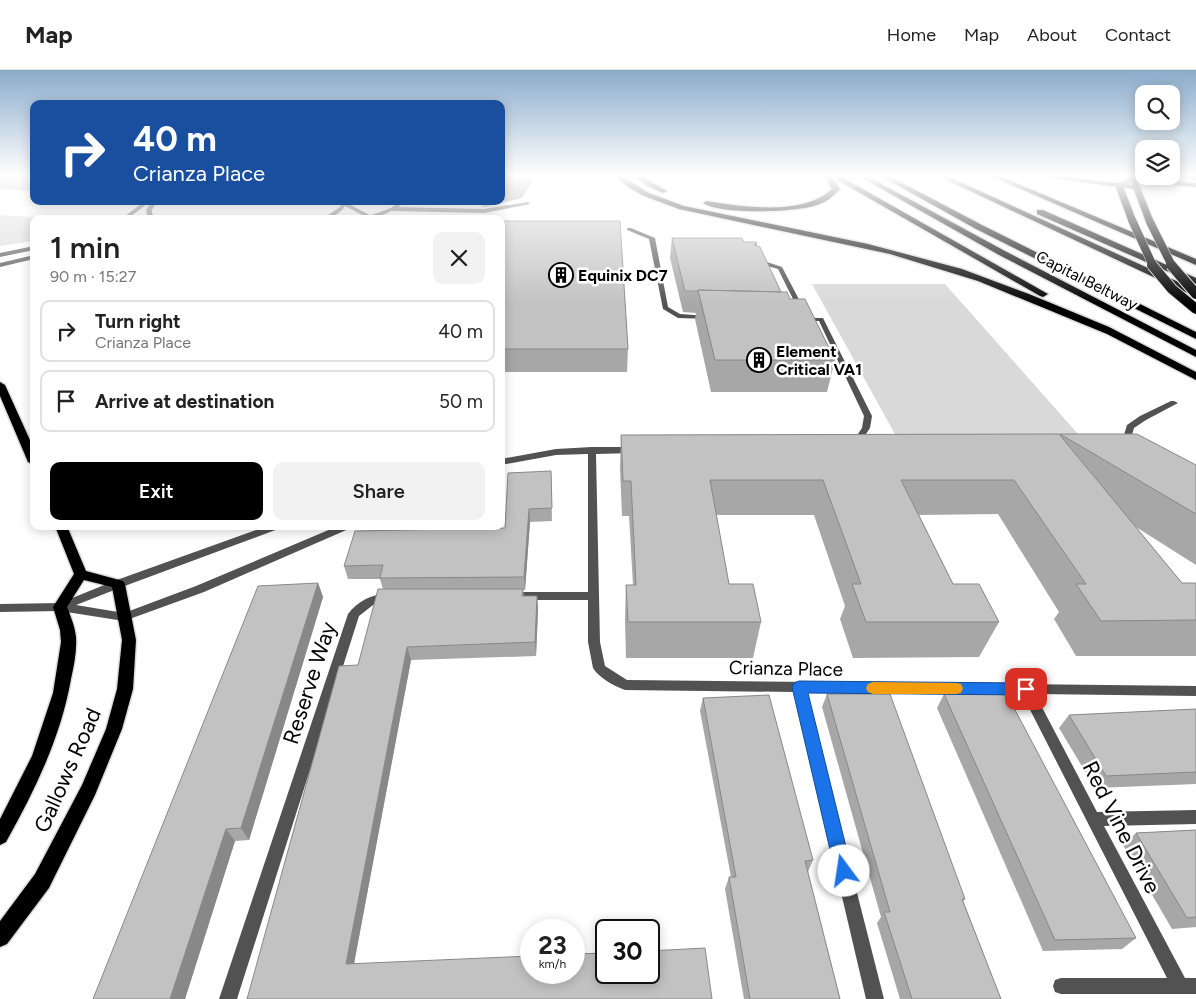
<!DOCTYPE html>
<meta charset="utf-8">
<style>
:root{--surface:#fff;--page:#f2f2f2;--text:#222;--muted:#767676;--line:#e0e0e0;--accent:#000}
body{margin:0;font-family:Figtree,sans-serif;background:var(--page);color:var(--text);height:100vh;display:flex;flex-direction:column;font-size:19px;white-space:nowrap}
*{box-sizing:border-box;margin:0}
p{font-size:16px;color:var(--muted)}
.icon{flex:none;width:28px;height:28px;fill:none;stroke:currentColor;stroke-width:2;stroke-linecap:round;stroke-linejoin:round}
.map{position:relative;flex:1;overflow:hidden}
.panel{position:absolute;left:30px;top:145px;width:475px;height:315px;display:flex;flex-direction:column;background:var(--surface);border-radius:10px;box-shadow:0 2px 12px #0003}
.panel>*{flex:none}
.guide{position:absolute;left:30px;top:30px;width:475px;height:105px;border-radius:10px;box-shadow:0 2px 12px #0003;background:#1a4fa0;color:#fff;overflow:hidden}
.fabs{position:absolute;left:1135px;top:15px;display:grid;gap:10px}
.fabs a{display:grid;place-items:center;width:45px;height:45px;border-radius:10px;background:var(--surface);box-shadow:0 2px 12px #0003;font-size:25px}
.speed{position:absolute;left:520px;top:849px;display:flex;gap:10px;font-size:25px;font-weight:700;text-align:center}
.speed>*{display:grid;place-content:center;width:65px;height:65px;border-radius:50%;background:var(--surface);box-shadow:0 2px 12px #0003;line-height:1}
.speed small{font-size:12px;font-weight:400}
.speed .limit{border:2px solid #111;border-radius:8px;background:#fff;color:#111}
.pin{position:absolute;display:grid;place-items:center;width:42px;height:42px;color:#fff;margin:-21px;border-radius:10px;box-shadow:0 2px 8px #0006}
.me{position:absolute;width:55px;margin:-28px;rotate:346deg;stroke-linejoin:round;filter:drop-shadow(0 0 4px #0008)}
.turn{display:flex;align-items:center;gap:18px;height:105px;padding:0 20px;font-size:22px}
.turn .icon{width:65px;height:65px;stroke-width:2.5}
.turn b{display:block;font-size:35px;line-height:42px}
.round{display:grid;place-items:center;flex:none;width:52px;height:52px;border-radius:10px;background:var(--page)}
.headline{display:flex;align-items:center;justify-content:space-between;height:85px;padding:0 20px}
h1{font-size:30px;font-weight:600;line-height:38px}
.action{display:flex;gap:10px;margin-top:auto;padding:10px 20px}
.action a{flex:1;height:58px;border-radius:10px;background:var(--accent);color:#fff;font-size:20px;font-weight:600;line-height:58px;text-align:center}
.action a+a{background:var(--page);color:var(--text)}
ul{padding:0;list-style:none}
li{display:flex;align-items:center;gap:15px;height:62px;margin:0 10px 8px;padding:0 10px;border:2px solid var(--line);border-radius:10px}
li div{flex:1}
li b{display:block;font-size:19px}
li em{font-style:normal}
header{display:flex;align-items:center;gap:30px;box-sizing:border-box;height:70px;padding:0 25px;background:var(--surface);border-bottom:1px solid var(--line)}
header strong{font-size:24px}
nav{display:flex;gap:28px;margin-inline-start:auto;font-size:18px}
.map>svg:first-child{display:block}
.green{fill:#d9d9d9}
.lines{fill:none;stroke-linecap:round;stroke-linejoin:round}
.primary-casing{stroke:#dbdbdb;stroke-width:3}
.trunk-casing{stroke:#dbdbdb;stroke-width:2}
.motorway-casing{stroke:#dbdbdb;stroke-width:3}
.service{fill:#525252;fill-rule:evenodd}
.minor{fill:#525252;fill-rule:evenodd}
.tertiary{fill:#525252;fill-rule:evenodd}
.primary{fill:#000;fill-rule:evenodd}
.trunk{fill:#000;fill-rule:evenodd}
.motorway{fill:#000;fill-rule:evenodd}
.motorway-bridge-far1-casing{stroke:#dbdbdb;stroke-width:9;stroke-linecap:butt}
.motorway-bridge-casing{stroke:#dbdbdb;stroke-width:12;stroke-linecap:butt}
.motorway-bridge-far1{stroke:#000;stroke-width:8}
.motorway-bridge{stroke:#000;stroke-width:10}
.wall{fill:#a7a7a7}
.shaded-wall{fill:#888}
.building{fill:#c2c2c2;stroke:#888}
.route{fill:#1a73e8;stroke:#114b97}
.slow{fill:#f59e0b}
.labels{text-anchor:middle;stroke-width:5;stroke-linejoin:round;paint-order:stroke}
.far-poi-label{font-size:16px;font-weight:bold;fill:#000;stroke:#fff;text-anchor:start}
.far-street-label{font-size:16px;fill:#000;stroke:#fff}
.street-label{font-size:19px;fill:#000;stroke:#fff}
.near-street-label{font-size:22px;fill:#000;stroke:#fff}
</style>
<header>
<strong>Map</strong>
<nav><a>Home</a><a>Map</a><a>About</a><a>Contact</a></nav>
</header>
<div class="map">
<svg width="1196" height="929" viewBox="0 0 1196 929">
<rect width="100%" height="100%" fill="#fff"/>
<path class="green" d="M0 145 64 149H34V171L0 176Z
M812 214H945L1078 364 896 366Z"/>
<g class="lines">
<defs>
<path id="primary" d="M1133 107 1196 113V117L1131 110Z
M0 312 5 315 34 379V395L28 392 0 326Z
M55 456H67L86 501 123 511 125 514 136 570 133 619 122 659 95 725 49 818 7 874 0 877V851L35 804 82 715 106 659 117 619 122 570 112 517 84 510 67 537C71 547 75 557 76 567 77 581 74 595 71 609 61 667 35 720 6 772L0 775V749L32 686 53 623 61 572 60 560 53 537 74 504Z"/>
<path id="trunk" d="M1026 105H1045L1135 115 1138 117 1135 119Z"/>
<path id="motorway" d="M613 105H620L649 123 684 136 868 174 962 199 1029 224 1109 257 1196 302V310L1107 264 978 211 890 184 679 139 644 126 628 117Z
M633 105H640L667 121 663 123 647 116Z
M824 105H838L1048 224 1043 227 1040 226 832 107 840 119C833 127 825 133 814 136 793 142 721 145 703 133L707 131C743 137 804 146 832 119Z
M857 105H865L1005 181 1196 280V287L999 185Z
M879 105H887L982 155 1196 262V269L976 159Z
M936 105H945L1196 220V227Z
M988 105H997L1196 189V195Z
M1129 105H1135L1154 152 1153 154 1146 152 1131 112 1123 116 1136 150 1132 152 1128 150 1115 115 1130 108Z
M1179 105 1196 106V110L1180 106Z
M1037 140H1043L1196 208V214L1037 144Z"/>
</defs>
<use href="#primary" class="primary-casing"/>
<use href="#trunk" class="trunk-casing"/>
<use href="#motorway" class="motorway-casing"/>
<path class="service" d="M347 131V133L373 147 368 148 345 136C341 143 330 149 322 149L340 137 341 132Z
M528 132 530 134 484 143 393 141 390 139 393 137 484 139Z
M627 158H631L655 168 668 237 680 244 708 246 710 247V249L678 248 663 239 649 169 627 160Z
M757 192H767L782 197 804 239 803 240 798 239 778 199 767 196 755 195 754 194Z
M800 248H823L872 346 870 358 858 376 855 377 851 374 862 358 864 346 819 251H802L799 249Z
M1171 331H1174L1178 333 1146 350 1134 358 1129 375 1125 378 1122 377 1121 375 1127 355 1140 346Z"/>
<path class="minor" d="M592 377H634L638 380 634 383 596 384 600 572 605 596 627 610 1196 616V626L1035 624 1097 742 1196 740V754L1104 756 1185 908H1196V924H1061L1055 922 1053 916 1055 910 1061 908H1167L1022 624 806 622 884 929H866L794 622 625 620C614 616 599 608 593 598L588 572V530H512L508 529 507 526 508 523 512 522H588V384L556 385 501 395V389L556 379Z
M267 456H283L281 458 122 517 76 535 124 543 196 516 338 456H353L351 458 204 522 124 551 60 541 0 542V534L60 533 114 511Z
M388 523 392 524 393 527 392 530 373 535 359 546 237 929H219L348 544C357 531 373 524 388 523Z"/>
<path class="tertiary" d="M145 131H151L127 149H121Z
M152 131H157L152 140V144L161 149H154L147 145 146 140Z
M400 131H406C394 142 376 149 360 149L391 138Z
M34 176V180L0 187V183Z
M34 185V189L0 197V193Z"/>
<use href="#primary" class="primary"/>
<use href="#trunk" class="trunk"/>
<use href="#motorway" class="motorway"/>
<defs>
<path id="motorway-bridge-far1" d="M1132 150 1153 196
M1150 152 1172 196"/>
<path id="motorway-bridge" d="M1152 195 1172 219 1196 239
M1171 195 1196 224"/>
</defs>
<use href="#motorway-bridge-far1" class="motorway-bridge-far1-casing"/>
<use href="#motorway-bridge" class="motorway-bridge-casing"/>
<use href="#motorway-bridge-far1" class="motorway-bridge-far1"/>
<use href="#motorway-bridge" class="motorway-bridge"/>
</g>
<path class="wall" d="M0 105H34V121L0 119Z
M532 107V111L522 128 484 137 472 131H501Z
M501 151 628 279 627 302H501Z
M672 168 744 172H757V176L781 222 790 229 835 290 827 322H711L695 249 696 243 683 242 670 188Z
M1060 364 1196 395V495L1136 457 1182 513H1196V586H1076L1054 549 1059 542 998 444 919 445 953 514 999 552 979 587 853 588 840 549 845 536 814 445H716L729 514 761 552 753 588H626L625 550 626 515H633L629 446H622L620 399 621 365Z
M551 401 552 451 530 452 525 520H523L524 526H537L538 539 536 586 411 590 354 894 247 929 383 519 380 509H348L344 496 505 458Z
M318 513 323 527 249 770 235 771 185 929H93Z
M827 624 965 829 963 831 1001 929H900L877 853 881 847 822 637Z
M944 624 1136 868 1122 879 1043 881 937 638Z
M703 628 813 790 808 802 840 929H744L725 819 729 807H731L700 641Z
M1196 639V714L1095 718 1059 658 1069 645Z
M1196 760V857L1172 859 1123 775 1136 763Z"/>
<path class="shaded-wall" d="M501 105H533L532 107V111L522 128 484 137 483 131H501Z
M529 439 530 452 525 520 524 507Z
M318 513 323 527 249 770 241 758Z
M537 526 538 539 536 586 535 572Z
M407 577 411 590 352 904 346 894Z
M226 759 235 771 185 929H170Z"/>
<path class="building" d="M501 151H620L628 279H501Z
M672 168H742L744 172H757L754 175 760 177 781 222 698 220V221H685Z
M698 220 787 222 790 229H805L835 290H715Z
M1059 364 1182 513H1196V550L1101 551 1076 514H1086L1014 410H901L953 514H979L999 552H866L852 514H861L823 410H710L729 514H753L761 552H628L626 515H636L631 411H623L621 365Z
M1060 364H1137L1196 395V444Z
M551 401 552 438 529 439 524 507 380 508 383 495 344 496 355 461 505 458 508 403Z
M318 513 241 758 226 759 170 929H93L258 516Z
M378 519H523L522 526H537L535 572 407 577 346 894 531 886V902H574V884L606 883V902H649V881L705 878 712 929H247L339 596 358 595Z
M1006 623 1136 868 1055 870 944 624Z
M827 624H890L965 829H962L1001 929H912L884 842H890Z
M769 625 813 790 805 791 840 929H750L729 807H736L703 628Z
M1196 639V702L1106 706 1069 645Z
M1196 760V847L1187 848 1136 763Z"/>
<linearGradient id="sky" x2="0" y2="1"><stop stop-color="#8baccb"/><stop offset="0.45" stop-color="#fff"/><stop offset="1" stop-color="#fff" stop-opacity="0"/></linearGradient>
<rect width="1196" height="235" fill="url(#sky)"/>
<path class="route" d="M799 611 1026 613 1031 615 1033 619 1031 623 1026 625 808 623 852 801 850 807 844 809 837 807 835 801 792 617 794 613Z"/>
<path class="slow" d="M873 612 956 613 961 614 963 618 961 623 956 624H873L868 622 866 618 868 614Z"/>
<defs>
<symbol id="building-ring" viewBox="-11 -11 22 22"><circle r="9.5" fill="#fff" stroke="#000" stroke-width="1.5"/><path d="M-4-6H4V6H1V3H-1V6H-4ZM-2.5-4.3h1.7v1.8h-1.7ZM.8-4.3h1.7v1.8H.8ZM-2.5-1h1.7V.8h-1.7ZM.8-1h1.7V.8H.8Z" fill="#000"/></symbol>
</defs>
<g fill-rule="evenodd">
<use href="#building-ring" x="547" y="191" width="28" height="28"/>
<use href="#building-ring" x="745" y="276" width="28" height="28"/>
</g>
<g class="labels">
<g class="far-poi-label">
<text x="578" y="211">Equinix DC7</text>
<text x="776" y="287">Element<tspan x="776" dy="18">Critical VA1</tspan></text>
</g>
<g class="far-street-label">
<text transform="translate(1087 210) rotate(27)" y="6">Capital Beltway</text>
</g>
<g class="street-label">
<text transform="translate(786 598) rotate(1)" y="7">Crianza Place</text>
</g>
<g class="near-street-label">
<text transform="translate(309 613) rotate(-72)" y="8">Reserve Way</text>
<text transform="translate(67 700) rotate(-66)" y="8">Gallows Road</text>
<text transform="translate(1122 757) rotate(63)" y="8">Red Vine Drive</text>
</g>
</g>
</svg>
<div class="fabs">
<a><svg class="icon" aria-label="search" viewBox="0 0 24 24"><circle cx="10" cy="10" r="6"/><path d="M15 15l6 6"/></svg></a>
<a><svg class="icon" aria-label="layers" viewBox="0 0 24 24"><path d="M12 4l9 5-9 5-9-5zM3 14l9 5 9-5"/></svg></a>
</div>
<div class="speed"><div>23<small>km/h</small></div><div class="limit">30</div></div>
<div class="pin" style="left:1026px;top:619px;background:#d93025"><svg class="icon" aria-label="arrive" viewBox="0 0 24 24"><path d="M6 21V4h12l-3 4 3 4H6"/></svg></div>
<svg class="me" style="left:844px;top:801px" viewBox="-20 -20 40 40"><circle r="19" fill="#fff"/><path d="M0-13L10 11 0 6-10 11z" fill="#1a73e8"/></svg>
<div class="guide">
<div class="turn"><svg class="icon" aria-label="right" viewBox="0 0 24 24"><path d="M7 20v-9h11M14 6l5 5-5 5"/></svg><div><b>40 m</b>Crianza Place</div></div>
</div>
<section class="panel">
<div class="headline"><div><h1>1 min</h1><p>90 m · 15:27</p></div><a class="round"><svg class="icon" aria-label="close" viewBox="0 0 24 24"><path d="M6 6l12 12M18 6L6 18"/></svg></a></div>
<ul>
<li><svg class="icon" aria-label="right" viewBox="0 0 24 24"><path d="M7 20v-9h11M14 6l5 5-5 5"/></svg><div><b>Turn right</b><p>Crianza Place</p></div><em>40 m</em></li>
<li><svg class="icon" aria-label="arrive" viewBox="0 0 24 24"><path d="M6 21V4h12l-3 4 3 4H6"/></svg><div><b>Arrive at destination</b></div><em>50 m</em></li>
</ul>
<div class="action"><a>Exit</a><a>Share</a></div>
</section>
</div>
